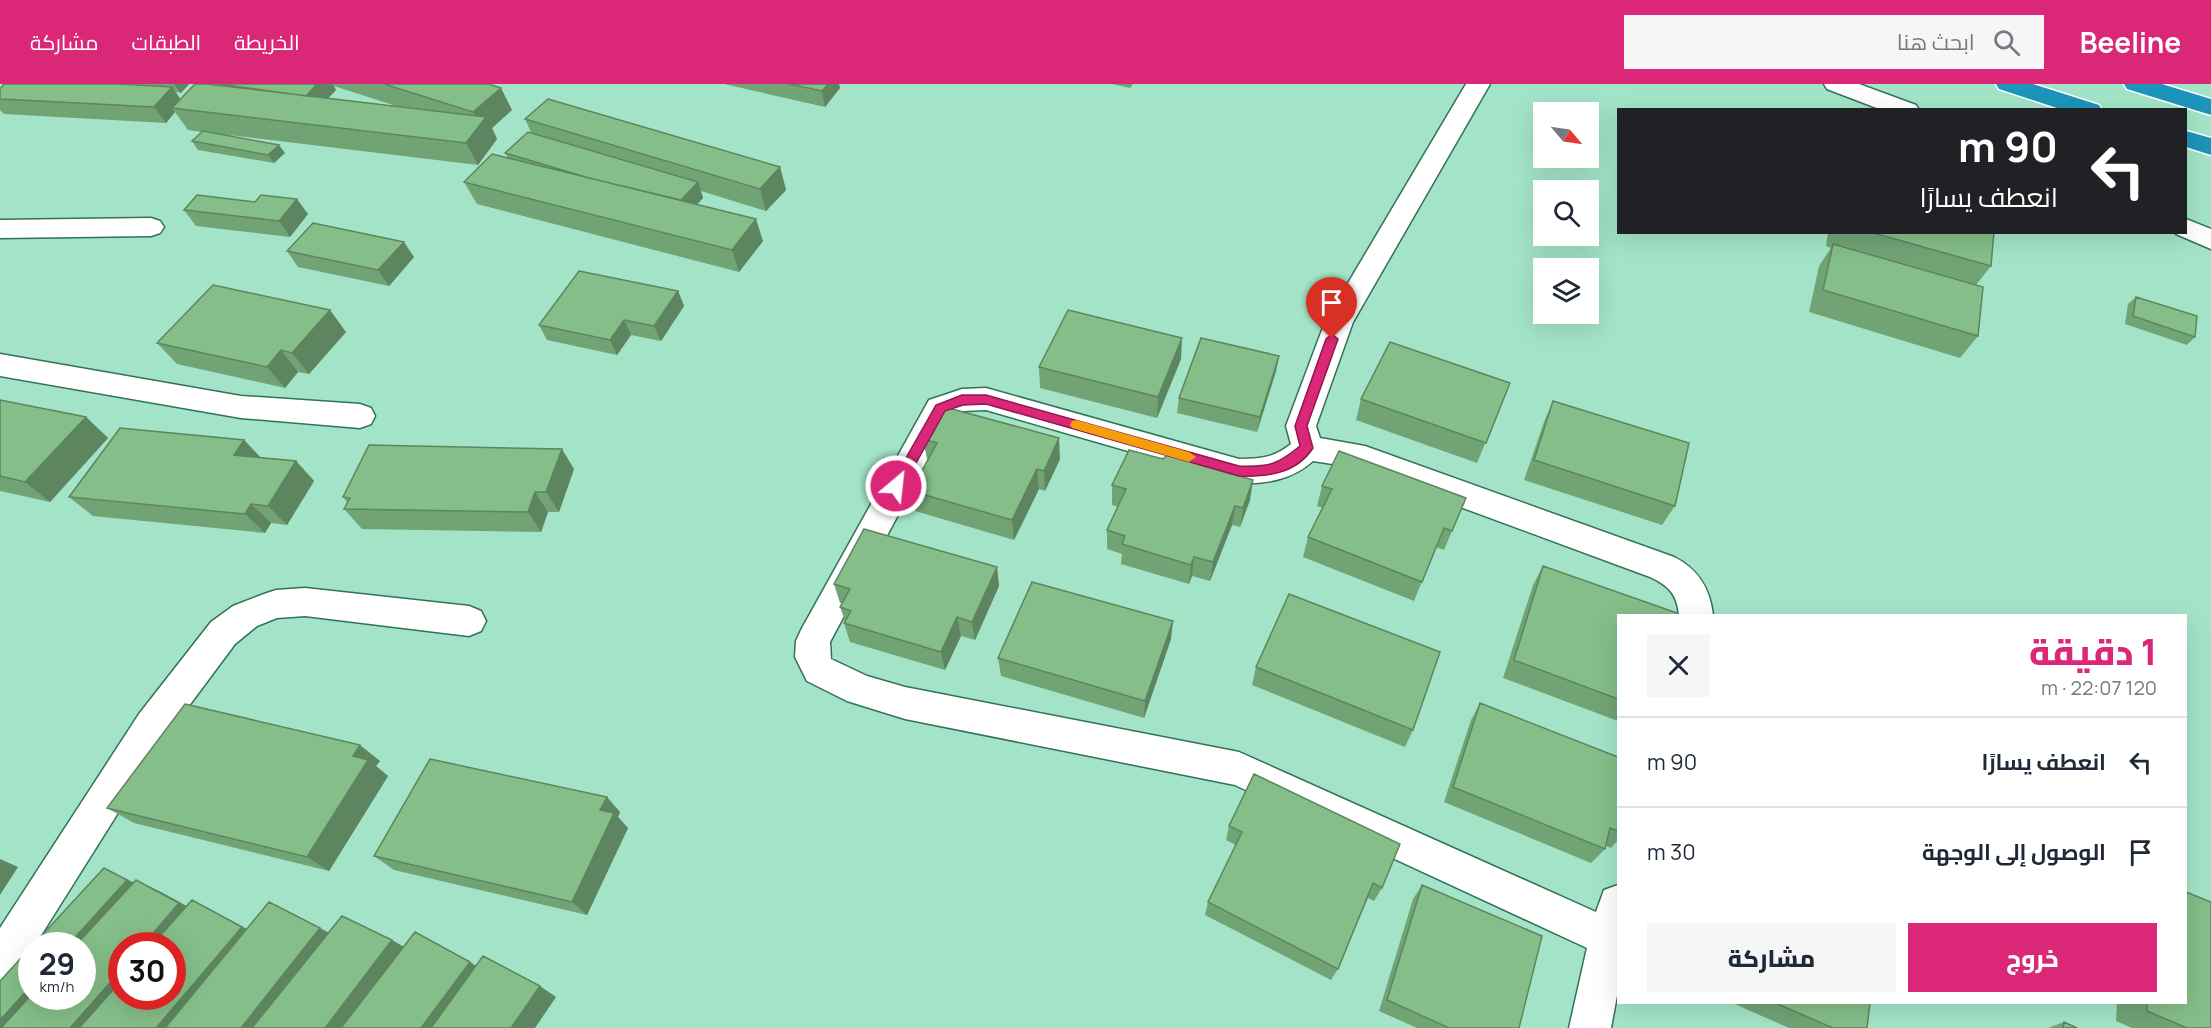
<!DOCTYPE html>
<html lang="ar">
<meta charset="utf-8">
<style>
:root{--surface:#fff;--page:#f6f6f7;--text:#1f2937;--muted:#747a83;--line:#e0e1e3;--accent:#db2777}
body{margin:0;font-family:Manrope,Cairo,sans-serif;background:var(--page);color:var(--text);direction:rtl;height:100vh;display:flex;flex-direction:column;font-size:22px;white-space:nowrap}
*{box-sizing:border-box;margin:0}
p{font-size:20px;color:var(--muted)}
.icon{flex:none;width:33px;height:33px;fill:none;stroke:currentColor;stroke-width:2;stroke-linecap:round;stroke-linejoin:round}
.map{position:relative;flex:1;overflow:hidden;direction:ltr}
.details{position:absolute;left:1617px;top:530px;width:570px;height:390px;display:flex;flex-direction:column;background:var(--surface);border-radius:0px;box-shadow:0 6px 24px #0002;direction:rtl}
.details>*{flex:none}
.banner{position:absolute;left:1617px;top:24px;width:570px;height:126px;border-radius:0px;box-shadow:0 6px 24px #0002;direction:rtl;background:#202124;color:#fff;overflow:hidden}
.needle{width:39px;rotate:119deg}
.controls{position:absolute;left:1533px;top:18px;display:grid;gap:12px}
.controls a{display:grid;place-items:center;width:66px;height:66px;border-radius:0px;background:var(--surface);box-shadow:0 6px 24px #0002;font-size:30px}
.speed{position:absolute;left:18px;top:848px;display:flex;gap:12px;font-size:30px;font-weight:700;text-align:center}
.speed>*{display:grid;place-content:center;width:78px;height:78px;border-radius:50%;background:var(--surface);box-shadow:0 6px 24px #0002;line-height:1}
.speed small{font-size:15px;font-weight:400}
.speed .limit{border:9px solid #d22;background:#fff;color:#111}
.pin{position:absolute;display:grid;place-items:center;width:51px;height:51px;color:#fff;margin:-62px -26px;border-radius:50% 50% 50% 0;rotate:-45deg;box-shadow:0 0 6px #0007}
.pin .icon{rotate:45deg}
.me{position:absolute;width:66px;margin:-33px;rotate:28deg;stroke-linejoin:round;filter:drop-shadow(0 0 4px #0008)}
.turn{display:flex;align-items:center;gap:21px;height:126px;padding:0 30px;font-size:27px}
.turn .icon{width:78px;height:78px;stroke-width:2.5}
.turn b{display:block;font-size:42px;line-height:51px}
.round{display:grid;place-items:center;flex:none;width:63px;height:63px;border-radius:0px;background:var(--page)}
.overview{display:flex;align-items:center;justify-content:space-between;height:102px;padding:0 30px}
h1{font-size:36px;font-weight:800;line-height:45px;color:var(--accent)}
.button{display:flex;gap:12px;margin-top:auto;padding:12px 30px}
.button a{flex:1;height:69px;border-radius:0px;background:var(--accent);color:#fff;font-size:24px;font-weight:800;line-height:69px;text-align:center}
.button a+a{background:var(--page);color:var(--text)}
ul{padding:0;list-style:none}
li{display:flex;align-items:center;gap:18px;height:90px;padding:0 30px;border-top:2px solid var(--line)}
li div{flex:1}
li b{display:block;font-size:22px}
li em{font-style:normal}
header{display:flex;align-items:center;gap:36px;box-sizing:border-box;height:84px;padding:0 30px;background:var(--accent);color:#fff}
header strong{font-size:28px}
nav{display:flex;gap:33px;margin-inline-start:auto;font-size:21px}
.search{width:420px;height:54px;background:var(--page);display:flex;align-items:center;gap:15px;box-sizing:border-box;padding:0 21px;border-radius:0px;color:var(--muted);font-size:22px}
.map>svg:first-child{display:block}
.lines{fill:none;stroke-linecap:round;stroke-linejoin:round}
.minor-casing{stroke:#32715a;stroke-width:3}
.highway-casing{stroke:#fff;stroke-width:3}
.minor{fill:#fff;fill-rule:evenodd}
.highway{fill:#1d94bb;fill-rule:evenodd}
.wall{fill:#72a375;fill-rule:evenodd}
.shaded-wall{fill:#5d855f}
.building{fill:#85be88;stroke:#5d855f;stroke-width:1.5}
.route{fill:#db2777;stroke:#8e194d;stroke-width:1.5}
.slow{fill:#f59e0b}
</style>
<header>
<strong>Beeline</strong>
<div class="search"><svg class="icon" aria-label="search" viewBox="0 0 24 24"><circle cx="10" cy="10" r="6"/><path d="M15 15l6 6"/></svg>ابحث هنا</div>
<nav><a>الخريطة</a><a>الطبقات</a><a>مشاركة</a></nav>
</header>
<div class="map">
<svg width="2211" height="944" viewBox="0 0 2211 944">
<rect width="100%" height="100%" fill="#a3e4c8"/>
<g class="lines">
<defs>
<path id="minor" d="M1466 0H1490L1353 238 1316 342 1320 354 1365 362 1674 473C1698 485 1710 504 1713 531H1679C1677 510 1669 502 1650 493L1352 383 1313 377C1292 396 1266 400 1239 399L986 326 964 327 951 332 830 558 831 575 867 592 905 603 1239 668 1596 828 1604 806 1618 801V906L1611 944H1569L1587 864 1235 701 905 635 847 617 807 597 795 573 796 557 801 546 929 316 962 305 986 304 1239 375C1260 375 1274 374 1291 360L1286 342 1325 238Z
M1824 0H1859L1916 21 1919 26H1882L1827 5Z
M151 134 160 137 164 143 160 149 151 152 0 154V136Z
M2186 135 2211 145V165L2176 150 2175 148H2186Z
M0 270 241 312 360 320 371 324 375 332 371 340 360 344 241 334 0 292Z
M305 504 469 522 481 527 486 537 481 547 469 552 305 532 277 534 257 542 235 560 165 654 35 861H32V867L14 894 0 900V844L139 630 211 538 233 522 264 510 276 506Z"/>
<path id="highway" d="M1996 0H2033L2099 21 2102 26H2063L1999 5Z
M2124 0H2162L2211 15V31L2127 5Z
M2186 47 2211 54V71L2186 63Z"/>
</defs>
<use href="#minor" class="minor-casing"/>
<use href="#highway" class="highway-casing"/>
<use href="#minor" class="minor"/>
<use href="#highway" class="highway"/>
</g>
<path class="wall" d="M4 0H189L181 9 176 8 180 15 214 1V0H489L512 26 492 44 497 55 478 81 213 49 285 69 274 79 198 66 192 57 202 48 188 46 175 28 166 39 4 30 0 26V5ZM334 2 396 22 328 14 336 6Z
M724 0H839L840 4 825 23Z
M1112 0H1133L1130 4Z
M525 35 780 83 786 106 766 127 701 107 703 114 697 120 763 157 739 188 477 120 464 98 508 74 505 69 532 50Z
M184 126 308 130 290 153 196 142Z
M1828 148H1994L1991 182 1976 201 1978 252 1960 274 1809 228 1819 182 1831 164 1826 162Z
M287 167 414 173 389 202 298 183Z
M678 207 684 222 661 257 631 251 617 271 547 256 539 241Z
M2136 213 2195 253 2187 261 2125 240 2128 220Z
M346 248 309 290 298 288 285 304 177 280 157 259Z
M1279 272 1276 287 1257 348 1177 329 1179 314Z
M1181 275 1157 334 1040 304 1039 283Z
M1510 299 1477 379 1356 336 1361 315Z
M0 316 86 333 108 354 50 418 0 407Z
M1553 317 1675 422 1662 441 1524 396 1544 338Z
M923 355 1060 375 1045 407 1039 405 1014 456 915 427 911 407 928 376 927 375Z
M244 356 261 374 296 377 314 397 287 441 271 439 265 449 93 432 69 413Z
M574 385 559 428H548L541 448 362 445 344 425 347 418 343 413Z
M1112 401 1250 416 1240 443 1232 441 1210 497 1192 492 1189 500 1121 480 1122 470 1107 465V446L1118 423 1112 421Z
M1322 402 1466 414 1444 466 1436 463 1414 517 1303 473 1308 453 1323 424 1317 422Z
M1543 482 1618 531V637L1503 594 1533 501Z
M997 483 999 502 975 556 961 552 945 586 850 558 844 539 845 537 840 523 842 519H840L834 500Z
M1171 555 1144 634 1001 592 998 574Z
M1256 583 1413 646 1405 663 1252 601Z
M1480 619 1618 673V756L1611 764 1606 762 1605 765 1591 779 1444 718 1471 636Z
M380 677 376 682 388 692 329 787 134 739 107 724Z
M1254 690 1382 804 1374 817 1368 814 1338 885 1331 896 1205 831 1208 818 1236 761 1226 756 1229 742Z
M620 728 618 733 628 744 587 831 394 786 374 772Z
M1422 801 1519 944H1417L1379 927 1413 815Z
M1730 918H1870L1867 944H1789Z
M2117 918H2186L2211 944H2132L2116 937Z
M2064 938 2077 944H2048Z"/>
<path class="shaded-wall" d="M174 0H189L181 9Z
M317 0H332L336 6 315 28 305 13Z
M828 0H839L840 4 825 23 822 7Z
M172 3 183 19 172 24 175 28 166 39 154 23Z
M501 4 512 26 492 44 497 55 478 81 466 59 480 41 473 28Z
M279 61 285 69 274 79 268 71Z
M780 83 786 106 766 127 760 105Z
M698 98 703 114 683 136 677 120Z
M297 115 308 130 290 153 279 137Z
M756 135 763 157 739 188 732 166Z
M404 158 414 173 389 202 378 186Z
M678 207 684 222 661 257 654 242Z
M330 226 346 248 309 290 292 269Z
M624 236 631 251 617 271 610 256Z
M1182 254 1181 275 1157 334 1158 313Z
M281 266 298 288 285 304 267 283Z
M1279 272 1276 287 1257 348 1260 333Z
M86 333 108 354 50 418 25 398Z
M1059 354 1060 375 1045 407 1044 387Z
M244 356 263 376 234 371Z
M562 365 574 385 559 428 546 408Z
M296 377 314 397 287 441 268 422Z
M1037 385 1039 405 1014 456 1012 436Z
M1253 396 1250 416 1240 443 1243 424Z
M535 408 548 428 541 448 528 428Z
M251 420 271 439 265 449 245 430Z
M1235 422 1232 441 1210 497 1213 478Z
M1194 473 1192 492 1189 500 1191 481Z
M997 483 999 502 975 556 972 538Z
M957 533 961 552 945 586 941 568Z
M1173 537 1171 555 1144 634 1145 617Z
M360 661 380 677 376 682 388 692 329 787 307 773 353 672Z
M607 713 620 728 618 733 628 744 587 831 572 818 600 726Z
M0 775 18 783 0 811Z
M104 784 147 805 82 861H68Z
M136 796 163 809 205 832 172 861H143Z
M192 816 266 855 192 944H156Z
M320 844 343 856 274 944H241Z
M392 856 413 868 355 944H325Z
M470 878 488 889 448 944H421Z
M122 885V912L109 944H70Z
M32 901V912L23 944H0V936Z
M540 902 556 913 535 944H511Z"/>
<path class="building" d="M4 0H119L172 3 154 23 0 15V5Z
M195 0H207L486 33 466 59 172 24Z
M219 0H317L306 12Z
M384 0H489L501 4 473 28Z
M789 0H828L822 7Z
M548 15 780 83 760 105 525 35Z
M203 47 279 61 268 71 192 57Z
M528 48 698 98 681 116 589 94 505 69Z
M492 70 756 135 732 166 464 98Z
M197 111 255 118 261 111 297 115 279 137 184 126Z
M313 139 404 158 378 186 287 167Z
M1870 148H1994L1991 182Z
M1833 160 1983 203 1978 252 1823 206Z
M579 187 678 207 654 242 624 236 610 256 539 241Z
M213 201 330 226 292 269 281 266 267 283 157 259Z
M2136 213 2197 232 2195 253 2133 232Z
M1068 226 1182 254 1158 313 1039 283Z
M1201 254 1279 272 1260 333 1179 314Z
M1390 258 1510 299 1486 359 1361 315Z
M0 316 86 333 25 398 0 392Z
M1553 317 1689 359 1675 422 1534 376Z
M941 322 1059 354 1044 387 1037 385 1012 436 911 407 937 359 923 355Z
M120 344 244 356 234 371 296 377 268 422 251 420 245 430 69 413Z
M369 361 562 365 546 408H535L528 428 344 425 350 414 343 413Z
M1129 366 1163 375 1167 371 1253 396 1243 424 1235 422 1213 478 1194 473 1191 481 1122 460 1125 452 1107 446 1126 405 1112 401Z
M1339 367 1466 414 1452 447 1444 444 1422 498 1308 453 1332 405 1322 402Z
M864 445 997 483 972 538 957 533 941 568 844 539 851 527 840 523 850 505 834 500Z
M1543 482 1677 529V531H1618V615L1514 576Z
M1032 498 1173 537 1145 617 998 574Z
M1289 510 1440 568 1413 646 1256 583Z
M1480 619 1618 673V747L1610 744 1605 765 1453 703Z
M185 620 360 661 353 672 368 676 307 773 107 724Z
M430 675 607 713 600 726 614 729 572 818 374 772Z
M1254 690 1400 760 1382 804 1373 799 1338 885 1208 818 1242 748 1229 742Z
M104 784 127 796 68 861H33Z
M136 796 179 819 143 861H122V885L70 944H1L32 910V912H82V861H76Z
M1422 801 1542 852 1519 944H1449L1387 916Z
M2186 808 2211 818V944H2187L2147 927V918H2186Z
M192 816 242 843 156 944H79L122 896V912H172V861H152Z
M269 818 320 844 241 944H165Z
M342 832 392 856 325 944H252Z
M415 848 470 878 421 944H341Z
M32 862V901L0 936V897Z
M483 872 540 902 511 944H431Z
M1773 918H1870L1867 944H1833Z
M2064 938 2077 944H2063Z"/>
<path class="route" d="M1332 250 1338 255 1307 342 1313 364C1296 390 1267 393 1239 392L986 320 963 321 945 327 901 406 896 407 890 402 936 321 962 311H986L1239 382C1269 383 1277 381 1300 362L1295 342 1326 255Z"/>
<path class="slow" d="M1076 336 1189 368 1196 373 1189 378 1072 344 1070 341 1072 337Z"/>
</svg>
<div class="controls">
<a><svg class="needle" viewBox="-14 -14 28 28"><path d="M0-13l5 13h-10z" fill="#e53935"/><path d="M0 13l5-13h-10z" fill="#747a83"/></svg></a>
<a><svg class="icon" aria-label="search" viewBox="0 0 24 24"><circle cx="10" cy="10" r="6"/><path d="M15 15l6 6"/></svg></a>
<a><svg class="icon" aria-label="layers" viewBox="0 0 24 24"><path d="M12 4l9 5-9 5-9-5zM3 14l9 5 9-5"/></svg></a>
</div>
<div class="speed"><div>29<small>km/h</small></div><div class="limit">30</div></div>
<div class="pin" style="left:1332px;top:255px;background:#d93025"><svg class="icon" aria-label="arrive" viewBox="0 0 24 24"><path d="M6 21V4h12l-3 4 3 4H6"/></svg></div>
<svg class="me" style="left:896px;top:402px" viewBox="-20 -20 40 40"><circle r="17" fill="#db2777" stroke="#fff" stroke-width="3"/><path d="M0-11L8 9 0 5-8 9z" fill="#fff"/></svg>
<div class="banner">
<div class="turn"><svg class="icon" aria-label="left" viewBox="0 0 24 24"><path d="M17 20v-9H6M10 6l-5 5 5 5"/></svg><div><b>90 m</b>انعطف يسارًا</div></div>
</div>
<section class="details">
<div class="overview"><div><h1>1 دقيقة</h1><p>120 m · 22:07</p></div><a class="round"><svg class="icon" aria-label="close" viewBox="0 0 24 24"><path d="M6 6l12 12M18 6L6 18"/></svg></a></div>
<ul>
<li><svg class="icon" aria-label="left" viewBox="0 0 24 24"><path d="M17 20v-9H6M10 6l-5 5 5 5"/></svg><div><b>انعطف يسارًا</b></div><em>90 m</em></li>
<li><svg class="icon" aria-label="arrive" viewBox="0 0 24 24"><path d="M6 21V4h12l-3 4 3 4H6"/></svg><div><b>الوصول إلى الوجهة</b></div><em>30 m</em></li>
</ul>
<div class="button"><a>خروج</a><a>مشاركة</a></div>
</section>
</div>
